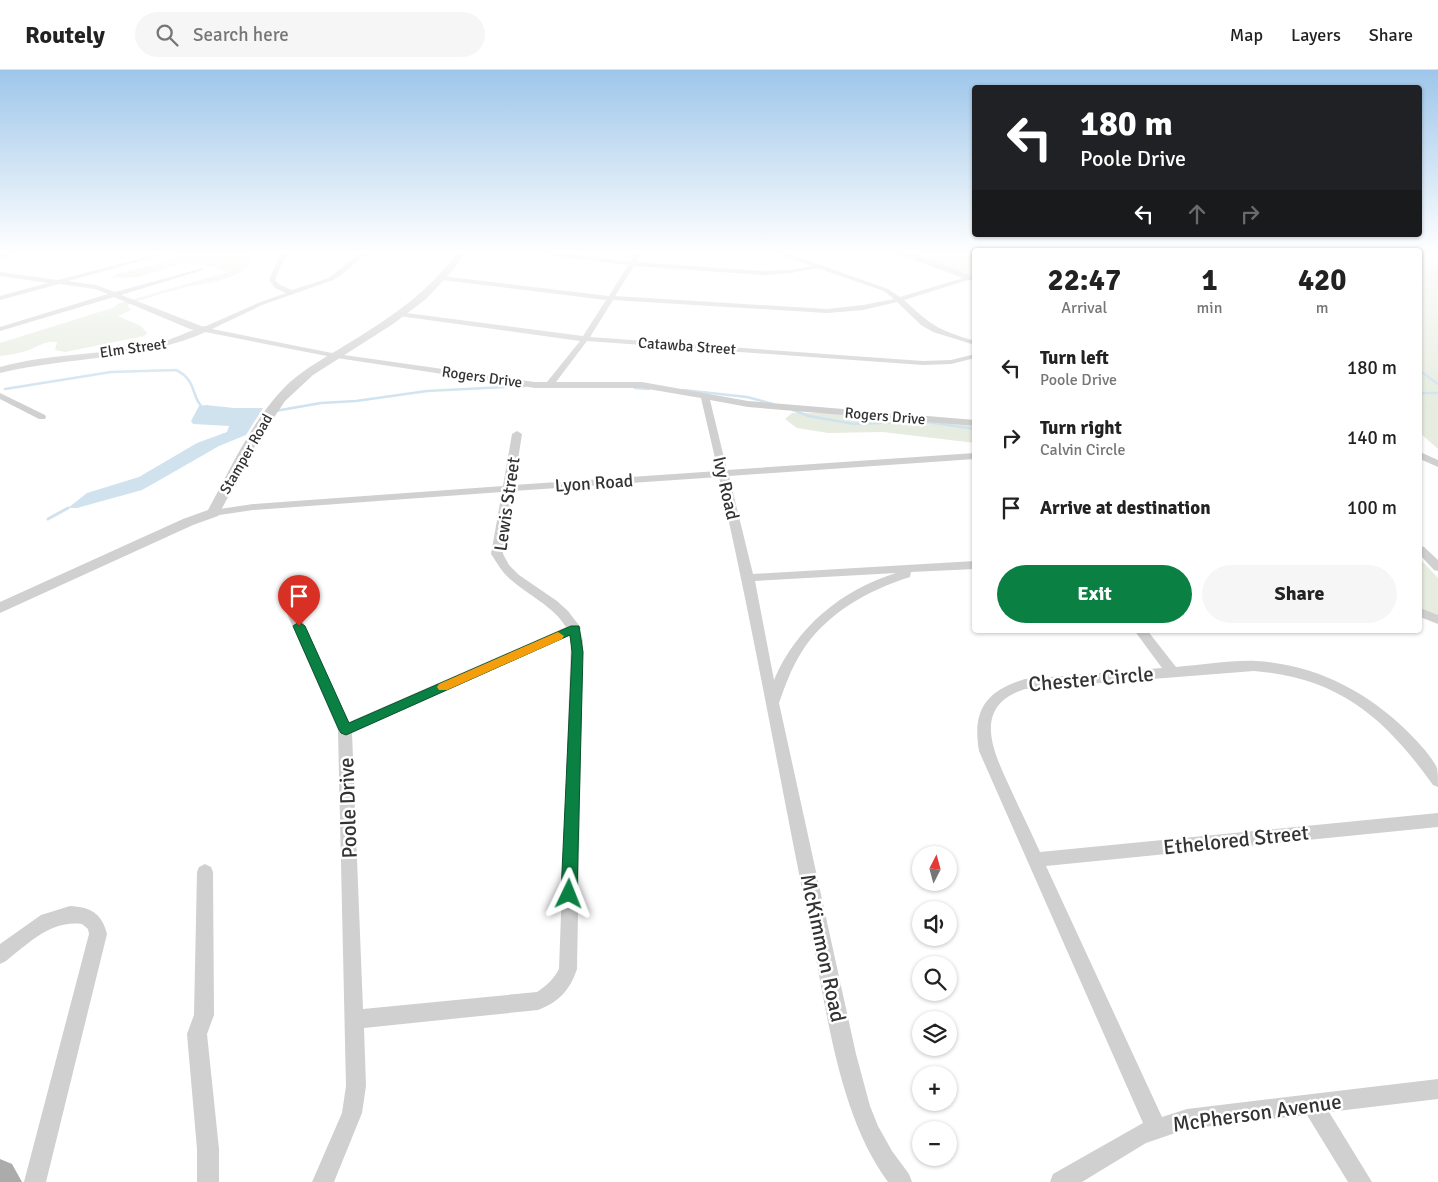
<!DOCTYPE html>
<meta charset="utf-8">
<style>
:root{--surface:#fff;--page:#f6f6f6;--text:#222;--muted:#767676;--line:#e0e0e0;--accent:#0b8043}
body{margin:0;font-family:Signika,sans-serif;background:var(--page);color:var(--text);height:100vh;display:flex;flex-direction:column;font-size:19px;white-space:nowrap}
*{box-sizing:border-box;margin:0}
p{font-size:16px;color:var(--muted)}
.icon{flex:none;width:28px;height:28px;fill:none;stroke:currentColor;stroke-width:2;stroke-linecap:round;stroke-linejoin:round}
.map{position:relative;flex:1;overflow:hidden}
.drawer{position:absolute;left:972px;top:178px;width:450px;height:385px;display:flex;flex-direction:column;background:var(--surface);border-radius:5px;box-shadow:0 1px 4px #0004}
.drawer>*{flex:none}
.top-card{position:absolute;left:972px;top:15px;width:450px;height:152px;border-radius:5px;box-shadow:0 1px 4px #0004;background:#202124;color:#fff;overflow:hidden}
.needle{width:32px;rotate:6deg}
.controls{position:absolute;left:912px;top:776px;display:grid;gap:10px}
.controls a{display:grid;place-items:center;width:45px;height:45px;border-radius:50%;background:var(--surface);box-shadow:0 1px 4px #0004;font-size:25px}
.pin{position:absolute;display:grid;place-items:center;width:42px;height:42px;color:#fff;margin:-51px -21px;border-radius:50% 50% 50% 0;rotate:-45deg;box-shadow:0 0 5px #0007}
.pin .icon{rotate:45deg}
.me{position:absolute;width:55px;margin:-28px;rotate:2deg;stroke-linejoin:round;filter:drop-shadow(0 0 4px #0008)}
.turn{display:flex;align-items:center;gap:18px;height:105px;padding:0 25px;font-size:22px}
.turn .icon{width:65px;height:65px;stroke-width:2.5}
.turn b{display:block;font-size:35px;line-height:42px}
.lanes{display:flex;align-items:center;height:48px;padding:0 25px;background:#0003;justify-content:center;gap:25px;direction:ltr}
.lanes .off{opacity:.35}
.eta{display:flex;justify-content:space-evenly;align-items:center;height:85px;text-align:center}
.eta b{font-size:30px;font-weight:700;line-height:35px}
.button{display:flex;gap:10px;margin-top:auto;padding:10px 25px}
.button a{flex:1;height:58px;border-radius:30px;background:var(--accent);color:#fff;font-size:20px;font-weight:700;line-height:58px;text-align:center}
.button a+a{background:var(--page);color:var(--text)}
ul{padding:0;list-style:none}
li{display:flex;align-items:center;gap:15px;height:70px;padding:0 25px}
li div{flex:1}
li b{display:block;font-size:19px}
li em{font-style:normal}
header{display:flex;align-items:center;gap:30px;box-sizing:border-box;height:70px;padding:0 25px;background:var(--surface);border-bottom:1px solid var(--line)}
header strong{font-size:24px}
nav{display:flex;gap:28px;margin-inline-start:auto;font-size:18px}
.search{width:350px;height:45px;background:var(--page);display:flex;align-items:center;gap:12px;box-sizing:border-box;padding:0 18px;border-radius:28px;color:var(--muted);font-size:19px}
.map>svg:first-child{display:block}
.green{fill:#e6ecdf}
.water{fill:#cfe2ee}
.lines{fill:none;stroke-linecap:round;stroke-linejoin:round}
.stream-far1{stroke:#cfe2ee;stroke-width:2.5}
.stream{stroke:#cfe2ee;stroke-width:3}
.minor{fill:#d0d0d0;fill-rule:evenodd}
.tertiary{fill:#d0d0d0;fill-rule:evenodd}
.secondary{fill:#bdbdbd;fill-rule:evenodd}
.primary{fill:#ababab;fill-rule:evenodd}
.route{fill:#0b8043;stroke:#07532c}
.slow{fill:#f59e0b}
.labels{text-anchor:middle;stroke-width:5;stroke-linejoin:round;paint-order:stroke}
.far-street-label{font-size:15px;fill:#333;stroke:#fff}
.street-label{font-size:18px;fill:#333;stroke:#fff}
.near-street-label{font-size:21px;fill:#333;stroke:#fff}
</style>
<header>
<strong>Routely</strong>
<div class="search"><svg class="icon" aria-label="search" viewBox="0 0 24 24"><circle cx="10" cy="10" r="6"/><path d="M15 15l6 6"/></svg>Search here</div>
<nav><a>Map</a><a>Layers</a><a>Share</a></nav>
</header>
<div class="map">
<svg width="1438" height="1112" viewBox="0 0 1438 1112">
<rect width="100%" height="100%" fill="#fff"/>
<path class="green" d="M153 181H247L244 184 249 187 250 193C236 213 202 212 179 219 162 223 145 229 127 235L131 240 118 246 141 256 147 263 144 266 65 282 55 280 57 272C45 271 39 276 29 280 20 283 10 285 0 286V273L112 238 120 233 228 202 214 197 187 192 139 207 110 208 116 204 161 193 176 186 168 182Z
M900 181H975V208Z
M1420 188 1438 195V379L1420 363Z
M792 343H829L975 356V373L883 362 828 363 797 358 785 349Z
M1420 489 1438 508V549L1420 540Z"/>
<path class="water" d="M206 335 234 338H263L246 365 219 376 151 415 142 420 77 438H68L87 423 139 407 197 373 227 362 229 356 193 354 191 351 199 336Z"/>
<g class="lines">
<path class="stream-far1" d="M1420 301 1438 314
M635 318 649 319
M5 319 111 302 176 300C197 310 191 326 202 337
M683 320 747 327 773 334
M1420 323H1438
M793 340 809 346 854 354 920 351 975 359
M275 341 321 333 356 331 427 321 525 316"/>
<path class="stream" d="M48 449 68 438"/>
<path class="minor" d="M285 181H291L282 193 275 210 280 215 292 220 329 208 362 181H369L344 203 333 210 262 235 212 259 337 284 535 312H547L580 271 399 246 395 244 399 242 583 266 606 230 442 210 439 208 442 206 609 226 628 195 555 186 530 181H546L630 192 637 181H643L636 192 763 201 791 200 811 196 771 181H781L888 219 900 227 963 208 889 181C912 181 953 198 975 208V211L968 210 904 230C932 256 938 260 975 271V275L933 262 921 255 897 232 863 240 827 243 613 230 590 267 923 291 951 290 975 284V288L951 294 923 295 587 271 556 312H642L748 331 975 350V356L748 337 710 330 727 400 975 383V389L729 406 753 504 975 491V499L911 502 910 507C868 520 825 544 801 583 791 599 785 616 779 633L856 984 870 1036 878 1056 892 1081 909 1104 912 1112H888C838 1044 827 940 810 858 779 707 753 556 719 407L513 421 503 484 509 495 519 505 557 531 568 541 581 558 580 560 583 571 577 899C570 920 559 932 538 940L364 958 366 1016 362 1043 334 1112H312L342 1043 346 1016 338 660 285 539 291 535 297 539 349 652 566 557C552 535 529 526 510 509 502 502 497 493 491 484L502 422 253 440 213 446 208 443 213 440 253 434 503 416 512 364 517 361 522 364 514 415 718 401 701 328 642 318H535L337 288 190 259 114 227 0 261V257L108 224 95 219 59 214 0 230V226L48 213 0 206V202L58 210 158 184V186L68 211 96 215 115 222 203 198V200L121 225 204 257 258 233 286 223 275 218 269 210 276 193ZM634 196 763 205 791 203 817 198 884 221 894 229 863 235 827 239 615 226ZM896 503C842 520 797 556 774 610L755 511ZM569 566 571 571 559 899C554 909 546 916 537 922L363 939 352 663Z
M0 323 45 345 46 347 45 349H39L0 329Z
M1420 382 1438 390V397L1420 389Z
M1420 476 1424 477 1438 490V501L1434 500 1420 485Z
M1420 538 1438 545V554L1420 547Z
M1134 560H1147L1176 597C1202 595 1230 590 1256 591 1313 594 1365 620 1406 660 1416 670 1431 685 1437 698 1438 703 1438 712 1438 717L1433 715C1385 648 1340 608 1254 601L1025 619C969 637 995 685 1012 722 1021 742 1031 762 1040 782L1438 743V757L1046 796 1162 1047 1187 1039 1438 1009V1029L1329 1042 1372 1112H1348L1307 1045 1187 1059 1146 1073 1082 1112H1050L1053 1104 1143 1053 979 681C972 640 986 621 1025 609L1162 598Z
M205 794 211 797 213 802 214 945 207 964 219 1079V1112H197V1079L187 964 194 945 197 802 199 797Z
M70 836C90 837 102 843 107 864L46 1112H24L89 864 88 859 82 854C51 850 29 873 6 891L0 894V874L41 845Z"/>
<path class="tertiary" d="M458 181H466L454 199 426 229 393 254 313 305 285 331 255 376 218 446 193 455 0 543V532L183 449 208 440C232 396 253 347 290 312 306 298 326 287 344 276 387 250 429 223 458 181Z
M205 256 208 257V261C142 291 70 286 0 303V297C51 283 104 285 155 274 172 270 188 261 205 256Z"/>
<path class="secondary" d="M17 181 16 183 0 188V182Z"/>
<path class="primary" d="M0 1089 12 1094 22 1112H0Z"/>
</g>
<linearGradient id="sky" x2="0" y2="1"><stop stop-color="#9ec6ea"/><stop offset="0.54" stop-color="#fff"/><stop offset="1" stop-color="#fff" stop-opacity="0"/></linearGradient>
<rect width="1438" height="337" fill="url(#sky)"/>
<path class="route" d="M299 552 305 556 349 653 571 556H579L583 582 577 824 575 829 569 831 564 829 561 824 572 582 570 565 346 665 341 663 339 660 293 556Z"/>
<path class="slow" d="M558 562 564 566 562 569 447 620H439L437 617 439 614Z"/>
<g class="labels">
<g class="far-street-label">
<text transform="translate(687 276) rotate(4)" y="5">Catawba Street</text>
<text transform="translate(133 278) rotate(-8)" y="5">Elm Street</text>
<text transform="translate(482 307) rotate(8)" y="5">Rogers Drive</text>
<text transform="translate(885 346) rotate(5)" y="5">Rogers Drive</text>
<text transform="translate(246 384) rotate(-60)" y="5">Stamper Road</text>
</g>
<g class="street-label">
<text transform="translate(594 413) rotate(-4)" y="6">Lyon Road</text>
<text transform="translate(726 418) rotate(77)" y="6">Ivy Road</text>
<text transform="translate(507 434) rotate(-82)" y="6">Lewis Street</text>
</g>
<g class="near-street-label">
<text transform="translate(1091 609) rotate(-5)" y="7">Chester Circle</text>
<text transform="translate(348 738) rotate(-92)" y="7">Poole Drive</text>
<text transform="translate(1236 770) rotate(-6)" y="7">Ethelored Street</text>
<text transform="translate(823 878) rotate(78)" y="7">McKimmon Road</text>
<text transform="translate(1257 1043) rotate(-8)" y="7">McPherson Avenue</text>
</g>
</g>
</svg>
<div class="controls">
<a><svg class="needle" viewBox="-14 -14 28 28"><path d="M0-13l5 13h-10z" fill="#e53935"/><path d="M0 13l5-13h-10z" fill="#767676"/></svg></a>
<a><svg class="icon" aria-label="sound" viewBox="0 0 24 24"><path d="M4 9h4l5-4v14l-5-4H4zM17 9q2 3 0 6"/></svg></a>
<a><svg class="icon" aria-label="search" viewBox="0 0 24 24"><circle cx="10" cy="10" r="6"/><path d="M15 15l6 6"/></svg></a>
<a><svg class="icon" aria-label="layers" viewBox="0 0 24 24"><path d="M12 4l9 5-9 5-9-5zM3 14l9 5 9-5"/></svg></a>
<a>+</a>
<a>−</a>
</div>
<div class="pin" style="left:299px;top:556px;background:#d93025"><svg class="icon" aria-label="arrive" viewBox="0 0 24 24"><path d="M6 21V4h12l-3 4 3 4H6"/></svg></div>
<svg class="me" style="left:569px;top:824px" viewBox="-20 -20 40 40"><path d="M0-17L14 15 0 8-14 15z" fill="#0b8043" stroke="#fff" stroke-width="4"/></svg>
<div class="top-card">
<div class="turn"><svg class="icon" aria-label="left" viewBox="0 0 24 24"><path d="M17 20v-9H6M10 6l-5 5 5 5"/></svg><div><b>180 m</b>Poole Drive</div></div>
<div class="lanes"><svg class="icon" aria-label="left" viewBox="0 0 24 24"><path d="M17 20v-9H6M10 6l-5 5 5 5"/></svg><svg class="icon off" aria-label="ahead" viewBox="0 0 24 24"><path d="M12 20V5M6 11l6-6 6 6"/></svg><svg class="icon off" aria-label="right" viewBox="0 0 24 24"><path d="M7 20v-9h11M14 6l5 5-5 5"/></svg></div>
</div>
<section class="drawer">
<div class="eta">
<div><b>22:47</b><p>Arrival</p></div>
<div><b>1</b><p>min</p></div>
<div><b>420</b><p>m</p></div>
</div>
<ul>
<li><svg class="icon" aria-label="left" viewBox="0 0 24 24"><path d="M17 20v-9H6M10 6l-5 5 5 5"/></svg><div><b>Turn left</b><p>Poole Drive</p></div><em>180 m</em></li>
<li><svg class="icon" aria-label="right" viewBox="0 0 24 24"><path d="M7 20v-9h11M14 6l5 5-5 5"/></svg><div><b>Turn right</b><p>Calvin Circle</p></div><em>140 m</em></li>
<li><svg class="icon" aria-label="arrive" viewBox="0 0 24 24"><path d="M6 21V4h12l-3 4 3 4H6"/></svg><div><b>Arrive at destination</b></div><em>100 m</em></li>
</ul>
<div class="button"><a>Exit</a><a>Share</a></div>
</section>
</div>
